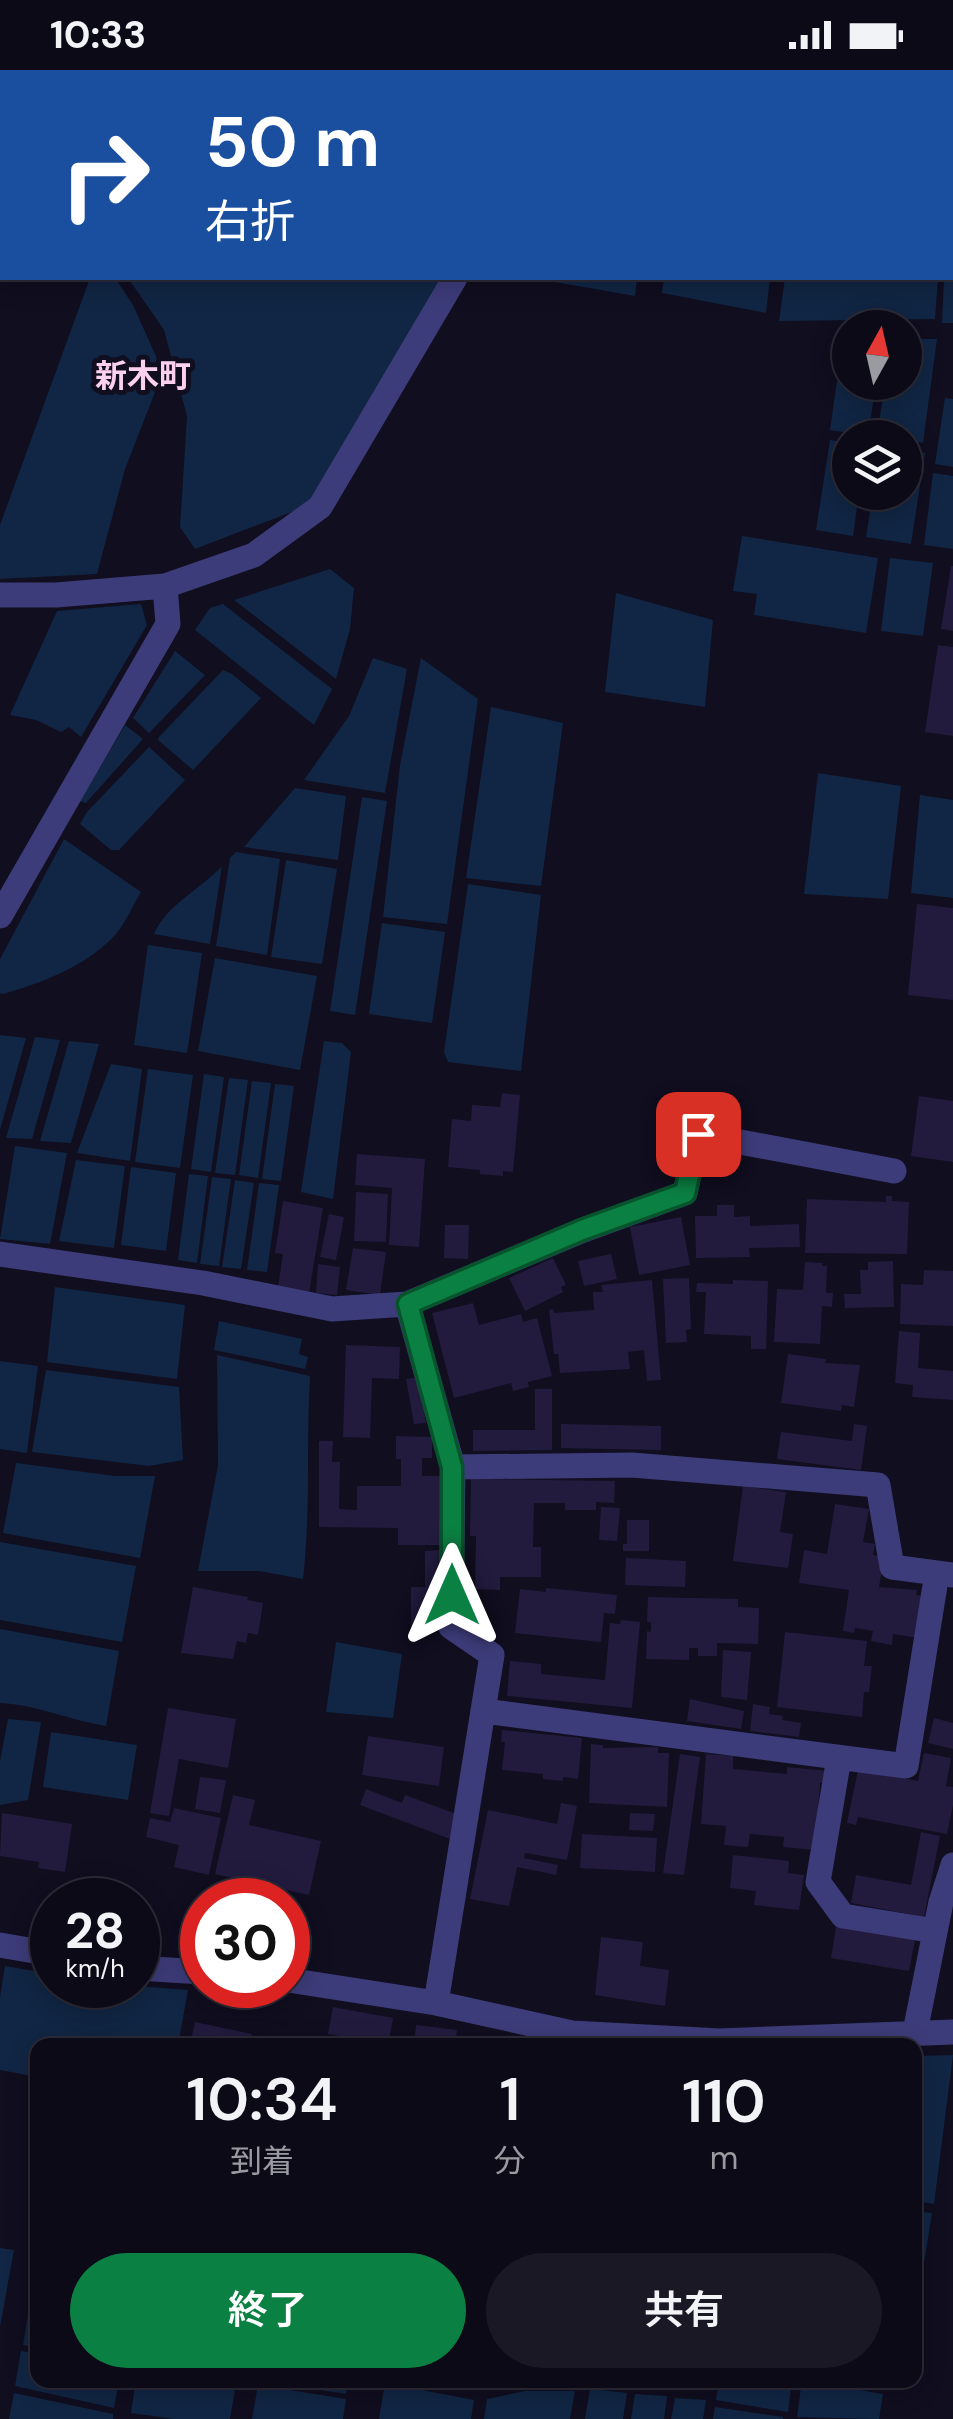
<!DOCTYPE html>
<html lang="ja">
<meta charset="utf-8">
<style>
:root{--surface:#0c0a17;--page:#1a1824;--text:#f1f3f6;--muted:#9a9aa1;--line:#2c2b36;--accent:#0b8043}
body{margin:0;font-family:"DM Sans","Noto Sans JP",sans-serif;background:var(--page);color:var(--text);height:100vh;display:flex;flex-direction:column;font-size:38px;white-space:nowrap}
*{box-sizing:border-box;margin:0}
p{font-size:32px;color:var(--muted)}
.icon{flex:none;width:55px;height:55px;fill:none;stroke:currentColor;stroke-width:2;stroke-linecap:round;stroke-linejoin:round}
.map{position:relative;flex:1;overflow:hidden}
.side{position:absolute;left:30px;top:1968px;width:892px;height:350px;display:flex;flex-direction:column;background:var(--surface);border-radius:20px;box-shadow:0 5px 25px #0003,0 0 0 2px var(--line)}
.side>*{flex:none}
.top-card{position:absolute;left:0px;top:0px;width:955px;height:210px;box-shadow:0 5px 25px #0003,0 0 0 2px var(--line);background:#1a4fa0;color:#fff;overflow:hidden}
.needle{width:65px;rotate:8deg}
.controls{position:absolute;left:832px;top:240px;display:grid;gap:20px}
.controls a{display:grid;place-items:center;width:90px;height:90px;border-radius:50%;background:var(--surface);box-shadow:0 5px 25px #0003,0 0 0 2px var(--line);font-size:50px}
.speed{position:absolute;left:30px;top:1808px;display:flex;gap:20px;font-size:50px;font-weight:700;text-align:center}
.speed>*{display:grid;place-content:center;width:130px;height:130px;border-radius:50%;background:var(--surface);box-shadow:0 5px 25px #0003,0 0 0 2px var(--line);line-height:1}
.speed small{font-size:25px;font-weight:400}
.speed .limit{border:15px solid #d22;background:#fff;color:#111}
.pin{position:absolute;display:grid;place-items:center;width:85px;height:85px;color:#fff;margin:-42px;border-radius:20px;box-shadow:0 5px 15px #0006}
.me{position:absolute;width:110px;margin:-55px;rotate:0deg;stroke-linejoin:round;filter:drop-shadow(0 0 8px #0008)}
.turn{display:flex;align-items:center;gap:35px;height:210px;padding:0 40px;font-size:45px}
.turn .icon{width:130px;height:130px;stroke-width:2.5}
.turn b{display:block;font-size:70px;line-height:85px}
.eta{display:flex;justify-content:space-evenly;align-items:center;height:170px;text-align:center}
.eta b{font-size:60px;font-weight:600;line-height:70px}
.primary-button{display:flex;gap:20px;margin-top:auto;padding:20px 40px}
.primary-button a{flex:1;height:115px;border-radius:60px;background:var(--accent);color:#fff;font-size:40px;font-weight:600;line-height:115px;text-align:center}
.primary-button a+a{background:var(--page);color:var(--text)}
.status{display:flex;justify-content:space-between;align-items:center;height:70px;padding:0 50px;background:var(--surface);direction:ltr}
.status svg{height:28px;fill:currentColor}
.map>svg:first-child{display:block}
.water{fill:#112644}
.building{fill:#221b3e}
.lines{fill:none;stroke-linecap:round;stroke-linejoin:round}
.minor{stroke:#3d3c7a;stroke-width:25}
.route-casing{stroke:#07532c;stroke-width:25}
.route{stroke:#0b8043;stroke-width:18}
.labels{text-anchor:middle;stroke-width:10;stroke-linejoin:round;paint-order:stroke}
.neighbourhood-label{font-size:32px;font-weight:bold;fill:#fcd1ed;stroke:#100e1f}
</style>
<div class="status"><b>10:33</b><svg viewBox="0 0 49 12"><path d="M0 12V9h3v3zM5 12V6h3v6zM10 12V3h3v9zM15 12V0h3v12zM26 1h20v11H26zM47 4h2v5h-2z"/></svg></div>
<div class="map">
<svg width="953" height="2349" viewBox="0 0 953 2349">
<rect width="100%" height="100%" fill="#100e1f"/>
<path class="water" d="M0 0H537L2 2 0 53Z
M953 196V253H942L944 208H952Z
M90 208H115L133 235 163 302 125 399 97 504 0 509V455Z
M128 208H446L315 433 195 479 180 457 187 346 164 260Z
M532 208H637L635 226Z
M664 208H770L766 243 662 223Z
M785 208H938L935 249 779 251Z
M843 268H850V312L876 313 868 366 830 360Z
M905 269H937L923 373 905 370V368L877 366 885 313 905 312Z
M945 328 953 329V397L935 394Z
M830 370 850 373V422L859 423 853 466 816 460Z
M905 379 925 383 911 474 866 467 873 423 905 422Z
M933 403 953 406V479L924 475Z
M742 466 878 488 866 563 754 545 757 524 733 521Z
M890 488 933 493 923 566 881 561Z
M330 499 354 518 350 559 336 609 234 530Z
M616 523 713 550 705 637 605 622Z
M141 534 147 555 81 667 69 657 61 662 36 650 10 645 57 541Z
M223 534 332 619 314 655 195 560 210 538Z
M175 581 205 605 149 663 133 648Z
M373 588 407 599 385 723 304 710 349 646Z
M421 588 478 629 447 854 383 847 400 695Z
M223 600 232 604 261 628 193 700 158 670 159 667Z
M491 637 563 653 541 816 466 808Z
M125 655 143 669 86 733 80 731Z
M149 677 185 710 119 780H111L80 754 87 742Z
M818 703 901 716 888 829 804 824Z
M295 718 346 726 338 790 244 777Z
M920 725 953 730V828L911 823Z
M362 727 387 731 355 945 330 941Z
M64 769 141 822C133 835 126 852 116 864 88 895 43 913 3 924L0 923V889Z
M236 782 280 789 267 885 216 876 230 788Z
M286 790 337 799 322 894 271 887Z
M222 796 210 874 154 864C167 834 200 820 222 796Z
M468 814 541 825 521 1001 448 992 444 982Z
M382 853 445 862 432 953 369 944Z
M148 875 202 883 187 983 134 975Z
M215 888 317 906 300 1000 198 981Z
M0 965 26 968 0 1060Z
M35 967 60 970 32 1069 6 1068Z
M69 971 99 974 71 1073 40 1071Z
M324 971 342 973 351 982 333 1129 301 1122Z
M111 994 142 999 130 1091 77 1083Z
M148 999 193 1005 180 1098 135 1092Z
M204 1004 224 1007 211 1102 191 1099Z
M229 1008 248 1010 235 1105 215 1103Z
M252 1011 271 1013 258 1108 239 1105Z
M275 1014 294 1016 281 1111 262 1109Z
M15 1076 67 1083 50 1174 0 1169Z
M76 1090 125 1096 114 1178 59 1171Z
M131 1097 176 1103 166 1181 121 1175Z
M189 1104 208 1106 197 1193 178 1190Z
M212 1107 231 1109 219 1196 200 1194Z
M235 1110 254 1113 241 1199 222 1197Z
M259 1113 279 1115 267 1202 247 1200Z
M55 1217 185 1235 177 1309 47 1292Z
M219 1251 302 1269 299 1284 308 1287 305 1299 214 1280Z
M217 1285 310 1306C306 1374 311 1442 303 1509L259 1501H198L218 1395Z
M0 1291 38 1296 27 1383 0 1379Z
M46 1300 179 1317 183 1390 149 1396 32 1382Z
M16 1393 115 1406H155L140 1488 3 1463Z
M0 1472 136 1496 122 1572 0 1550Z
M0 1559 119 1581 106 1656C69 1650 37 1635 0 1633Z
M336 1572 402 1584 393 1648 326 1642Z
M8 1649 41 1652 28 1730 0 1735V1691Z
M51 1662 137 1675 128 1730 43 1717Z
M5 1896 52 1904V1915H123L188 1920 178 1975H38L37 2007 0 2000V1927Z
M953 1985 934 2134 915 2131V1986Z
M915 2141 932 2143 915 2249Z
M0 2178 14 2180 0 2257Z
M29 2239 37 2240V2278L23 2275Z
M21 2281 37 2284 38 2310H119L114 2338 15 2316Z
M136 2310 235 2319 230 2349H174L131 2343Z
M258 2310H348L346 2324Z
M651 2310H709L708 2319 651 2314Z
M719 2310H792L788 2342 716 2330Z
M802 2310 883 2324 879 2349 797 2347Z
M385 2313 474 2330 471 2349H379Z
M258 2315 346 2329 343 2349H252Z
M590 2319 627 2323 623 2349H585Z
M525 2321H575L570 2349H484L487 2329Z
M14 2323 113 2344V2349H9Z
M635 2324 667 2326 664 2349H631Z
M675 2328 706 2330 703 2349H671Z
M715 2337 783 2347V2349H713Z"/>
<path class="building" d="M951 496H953V561L941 559Z
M938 575 953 577V666L925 662Z
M917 834 953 838V930L908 925Z
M502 1023 520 1025 513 1102 503 1101V1106L480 1104V1100L448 1097 452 1049 471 1051 472 1035 500 1037Z
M919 1026 953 1031V1092L911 1086Z
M357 1084 425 1089 419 1177 389 1175 392 1118 355 1115Z
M356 1122 388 1124 386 1172 354 1171Z
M886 1126H892V1131L909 1132 907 1184 805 1183 807 1129 886 1132Z
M283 1131 323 1138 309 1223 278 1217 283 1184 275 1183Z
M717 1135H734V1147L750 1146V1156L799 1154 800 1177 749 1178 750 1187 696 1188 695 1146H717Z
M329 1144 344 1147 336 1190 320 1187Z
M681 1147 690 1195 639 1205 630 1157Z
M445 1155H469L468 1189 444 1188Z
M353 1178 386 1182 380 1225 346 1220Z
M611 1184 617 1209 584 1216 578 1191Z
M553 1188 566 1215 561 1217 563 1222 525 1241 509 1208Z
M893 1191 894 1237 845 1238 844 1224H861L860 1200H868V1192Z
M805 1192 823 1193 822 1196H827L826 1223H833L832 1237 822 1236 820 1274 774 1272 777 1219 803 1220Z
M318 1194 340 1197 337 1225 316 1223Z
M924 1200 953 1201V1256L900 1254 901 1214 923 1215Z
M689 1208 691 1259 686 1260 687 1272 666 1273 663 1209Z
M652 1210 661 1310 647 1311 644 1280 628 1282 630 1299 560 1303 558 1284H554L549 1240 553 1239 554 1243 594 1240 593 1222H603L601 1215Z
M733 1210 768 1211 766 1279H751V1266L704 1264 706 1222H696L697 1213 733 1214Z
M473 1233 479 1255 521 1244 523 1252 537 1248 552 1306 528 1312 529 1317 513 1321 511 1313 454 1328 432 1243Z
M899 1261 920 1263 918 1298 953 1301V1330L912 1327 913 1315 895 1313Z
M346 1275 400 1277 399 1309 372 1308 370 1368 343 1367Z
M788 1284 826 1289 825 1293 860 1295 854 1337 842 1335 841 1341 781 1333Z
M419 1307 426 1353 414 1354 406 1309Z
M535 1319H552V1380L473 1381V1360H535Z
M561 1354 661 1356V1380L561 1378Z
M854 1354 867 1356 861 1400 777 1389 781 1362 852 1371Z
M396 1366 432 1367V1388H422V1406H441V1475H398V1458L319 1457V1371H333L332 1392H340L339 1439 357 1440V1416H401V1389H396Z
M471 1409 615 1411 614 1433 596 1432V1440H565V1433H534L533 1477H541V1507H500V1520L475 1519 476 1466H470Z
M743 1416 786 1422 780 1462 793 1464 788 1498 733 1491Z
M835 1434 869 1439 863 1472 875 1474 873 1485 884 1487 879 1517 917 1520 916 1525 924 1526 918 1568 893 1564 892 1575 871 1571 873 1561 855 1558 854 1563 843 1561 849 1520 799 1513 804 1480 827 1484Z
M601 1437 620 1438 617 1471 599 1470Z
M627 1450H649V1481H623V1474H627Z
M440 1480 441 1560H411V1517H425V1481Z
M626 1488 686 1491 685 1517 625 1515Z
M193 1517 248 1527 247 1530 263 1533 258 1565 248 1563 246 1573 237 1571 233 1589 181 1583Z
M546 1518 617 1525 615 1544 604 1543 601 1572 515 1563 520 1519 546 1522Z
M648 1527 738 1529V1537L759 1538 758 1574 717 1573V1586H698V1578H689V1590L646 1589 647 1561 651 1562V1552H647Z
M621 1550 640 1552 632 1638 507 1626 510 1591 541 1594V1604L605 1610 610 1553 620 1554Z
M785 1562 867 1571 864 1596H872L869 1622H864L862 1647 777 1637Z
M723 1580 751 1582 747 1630 721 1627Z
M690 1629 744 1641 741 1659 687 1651Z
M753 1634 770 1637 769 1644 783 1646 782 1650 801 1653 799 1667 750 1661Z
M168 1638 236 1649 228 1698 179 1689 169 1746 150 1743Z
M934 1648 953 1653V1679L928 1673Z
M502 1660 582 1668 578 1709 563 1707V1711L543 1709V1704L502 1700 505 1672H501Z
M368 1666 444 1677 439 1716 362 1705Z
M591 1674 603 1675V1678L658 1677V1683H669L667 1737 589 1733Z
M924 1683 951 1688 946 1716 953 1717V1735L947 1764 858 1747 856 1755 847 1753 858 1700 918 1711Z
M680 1684 700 1687 684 1805 663 1803Z
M706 1684 733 1686V1699L787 1704V1697L829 1701 828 1713H820L815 1780 783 1777 784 1767 750 1764 748 1777 724 1775 726 1756 701 1754Z
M200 1707 226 1710 220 1743 195 1739Z
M366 1719 402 1733 405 1725 459 1745 450 1769 360 1735Z
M233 1725 255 1730 249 1755 321 1771 309 1825 215 1804Z
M561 1733 577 1736 567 1790 525 1783 524 1788 558 1795 556 1805 517 1797 509 1836 470 1829 488 1740 557 1754Z
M174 1738 221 1748 209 1805 174 1797 179 1775 146 1767 150 1748 170 1752Z
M2 1743 72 1754 65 1802 38 1798 39 1792 0 1786Z
M630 1743 655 1744 653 1761 629 1760Z
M921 1762 940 1766 924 1847 851 1833 856 1805 911 1815Z
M582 1764 657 1768 655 1802 580 1798Z
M733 1785 789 1791 788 1803 804 1805 799 1840 754 1835 756 1821 730 1818Z
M288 1829 295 1831 289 1855H288Z
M836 1857 915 1870 909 1901 831 1888Z
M601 1867 643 1872 640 1896 669 1900 665 1936 595 1925Z
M333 1937 393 1948 388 1975 328 1964Z
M195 1952 252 1964 249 1975H190Z
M416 1955 457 1960 455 1975H414Z"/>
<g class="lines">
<path class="minor" d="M555 2 557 0
M0 525H56L165 516 254 485 320 437 455 208
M0 846 168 554 165 516
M0 1184 203 1213 332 1239 407 1234 453 1397 451 1557 492 1585 436 1933
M407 1234 581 1161 685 1123 698 1064 894 1101
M453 1397 632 1395 878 1415 892 1497 953 1505
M484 1641 906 1696 937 1503
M839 1688 818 1812 843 1846 935 1861
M0 1875 52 1884
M138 1898 202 1902
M288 1910 436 1933 572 1963 719 1971 953 1962
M915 1962 941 1832 953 1795"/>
</g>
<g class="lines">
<defs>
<path id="route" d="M452 1525V1397L408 1234 582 1160 685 1123 698 1064"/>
</defs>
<use href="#route" class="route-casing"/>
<use href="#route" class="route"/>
</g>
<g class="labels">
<g class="neighbourhood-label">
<text x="143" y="317">新木町</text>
</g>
</g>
</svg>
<div class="controls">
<a><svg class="needle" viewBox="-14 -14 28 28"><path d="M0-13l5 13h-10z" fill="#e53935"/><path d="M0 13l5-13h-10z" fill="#9a9aa1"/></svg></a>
<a><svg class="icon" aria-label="layers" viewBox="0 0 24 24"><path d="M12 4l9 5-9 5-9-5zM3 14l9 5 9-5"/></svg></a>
</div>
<div class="speed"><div>28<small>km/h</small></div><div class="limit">30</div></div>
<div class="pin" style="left:698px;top:1064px;background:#d93025"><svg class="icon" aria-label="arrive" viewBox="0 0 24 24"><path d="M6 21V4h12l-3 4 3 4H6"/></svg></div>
<svg class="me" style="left:452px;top:1525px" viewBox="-20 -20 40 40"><path d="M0-17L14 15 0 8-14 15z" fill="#0b8043" stroke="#fff" stroke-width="4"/></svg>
<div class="top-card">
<div class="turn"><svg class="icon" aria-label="right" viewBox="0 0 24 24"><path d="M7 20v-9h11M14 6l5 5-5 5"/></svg><div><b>50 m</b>右折</div></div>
</div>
<section class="side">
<div class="eta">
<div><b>10:34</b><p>到着</p></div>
<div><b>1</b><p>分</p></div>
<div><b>110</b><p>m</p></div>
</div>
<div class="primary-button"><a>終了</a><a>共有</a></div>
</section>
</div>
